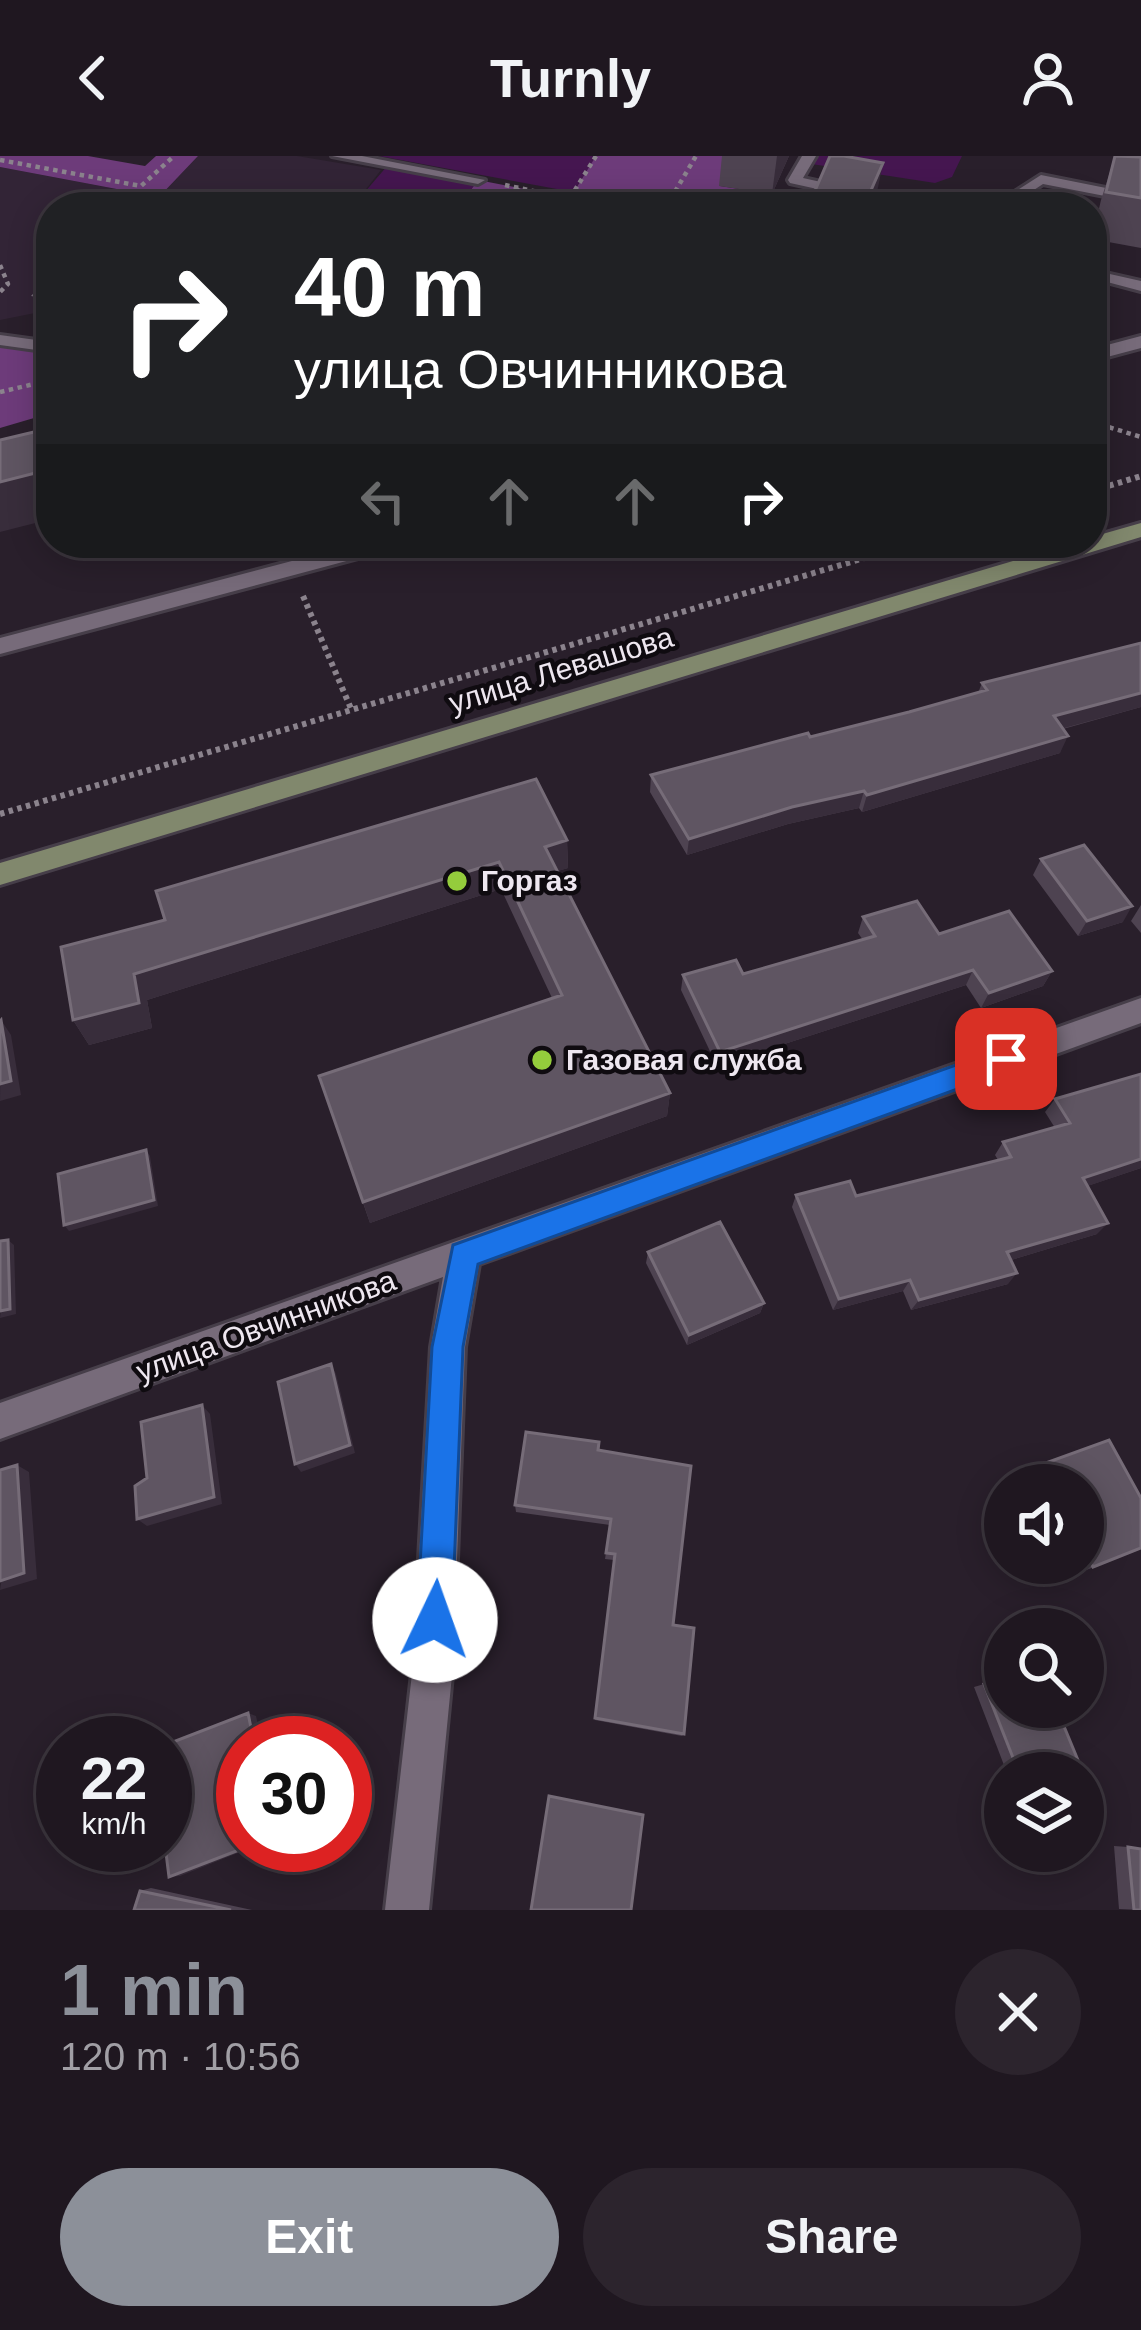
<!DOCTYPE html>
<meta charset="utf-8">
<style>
:root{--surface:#1f1720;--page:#2c242d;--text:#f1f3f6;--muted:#a19fa5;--line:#3c363e;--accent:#8c9099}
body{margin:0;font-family:Helvetica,sans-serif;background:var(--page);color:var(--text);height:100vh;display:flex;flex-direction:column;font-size:45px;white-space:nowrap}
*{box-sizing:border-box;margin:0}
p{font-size:39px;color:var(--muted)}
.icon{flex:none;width:66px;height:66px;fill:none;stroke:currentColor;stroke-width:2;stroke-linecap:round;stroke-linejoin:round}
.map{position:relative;height:1754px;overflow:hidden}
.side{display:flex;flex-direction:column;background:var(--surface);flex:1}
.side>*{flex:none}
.top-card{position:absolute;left:36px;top:36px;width:1071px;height:366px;border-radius:48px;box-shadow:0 6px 30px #0003,0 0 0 3px var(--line);background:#202124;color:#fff;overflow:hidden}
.fabs{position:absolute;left:984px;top:1308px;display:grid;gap:24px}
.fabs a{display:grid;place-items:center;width:120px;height:120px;border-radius:50%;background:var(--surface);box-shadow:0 6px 30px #0003,0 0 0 3px var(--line);font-size:60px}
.speed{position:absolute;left:36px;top:1560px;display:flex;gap:24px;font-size:60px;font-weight:700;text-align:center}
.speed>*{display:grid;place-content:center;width:156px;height:156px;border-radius:50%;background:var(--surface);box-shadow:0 6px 30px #0003,0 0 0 3px var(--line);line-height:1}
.speed small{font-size:30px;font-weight:400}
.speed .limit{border:18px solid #d22;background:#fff;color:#111}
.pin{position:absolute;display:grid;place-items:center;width:102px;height:102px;color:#fff;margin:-51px;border-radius:24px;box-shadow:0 6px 18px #0006}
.me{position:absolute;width:132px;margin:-66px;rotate:3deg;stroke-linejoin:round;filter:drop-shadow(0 0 9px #0008)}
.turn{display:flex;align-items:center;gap:42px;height:252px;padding:0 60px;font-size:54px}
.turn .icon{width:156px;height:156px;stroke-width:2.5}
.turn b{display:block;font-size:84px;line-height:102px}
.lanes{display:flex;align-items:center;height:114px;padding:0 60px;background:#0003;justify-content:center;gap:60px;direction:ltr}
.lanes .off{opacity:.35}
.round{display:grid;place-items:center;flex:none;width:126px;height:126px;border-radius:63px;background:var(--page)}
.head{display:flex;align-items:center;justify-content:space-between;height:204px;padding:0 60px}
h1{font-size:72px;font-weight:800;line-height:90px;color:var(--accent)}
.action{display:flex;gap:24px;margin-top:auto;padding:24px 60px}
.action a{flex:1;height:138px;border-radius:72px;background:var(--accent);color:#fff;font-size:48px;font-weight:800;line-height:138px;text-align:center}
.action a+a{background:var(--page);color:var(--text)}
header{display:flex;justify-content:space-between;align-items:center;height:156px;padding:0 60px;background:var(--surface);font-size:54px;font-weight:800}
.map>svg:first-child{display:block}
.built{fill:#322436}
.green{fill:#451650}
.forest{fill:#6d3b7a}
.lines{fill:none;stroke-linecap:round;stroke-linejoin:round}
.service-casing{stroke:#463e49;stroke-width:6}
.pedestrian-casing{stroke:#463e49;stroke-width:6}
.minor-casing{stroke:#463e49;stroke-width:6}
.secondary-casing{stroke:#463e49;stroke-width:6}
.path-far1{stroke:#8b838d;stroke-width:4.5;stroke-dasharray:4.5 4.5;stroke-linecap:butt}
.path{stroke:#8b838d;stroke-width:6;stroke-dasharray:4.5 4.5;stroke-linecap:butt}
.service{fill:#776b7a;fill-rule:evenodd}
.pedestrian{fill:#776b7a;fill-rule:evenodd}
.minor{fill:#776b7a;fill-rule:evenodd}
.secondary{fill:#81886d;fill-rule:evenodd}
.wall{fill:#4e4351}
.shaded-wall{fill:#382d3b}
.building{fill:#5f5562;stroke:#766c78;stroke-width:3}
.route{fill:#1a73e8;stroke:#114b97;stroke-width:3}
.poi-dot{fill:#94cc3c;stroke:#0f0b10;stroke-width:4.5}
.labels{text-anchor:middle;stroke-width:9;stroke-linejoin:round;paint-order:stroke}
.street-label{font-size:30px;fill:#eee7f0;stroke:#0f0b10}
.poi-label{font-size:30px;font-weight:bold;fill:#eee7f0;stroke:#0f0b10;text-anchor:start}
</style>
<header><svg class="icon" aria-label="back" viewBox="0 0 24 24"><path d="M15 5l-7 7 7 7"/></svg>Turnly<svg class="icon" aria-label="person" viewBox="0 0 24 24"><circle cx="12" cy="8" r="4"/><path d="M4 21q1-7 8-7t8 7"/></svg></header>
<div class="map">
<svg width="1141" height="1754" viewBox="0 0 1141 1754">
<rect width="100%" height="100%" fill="#291f2b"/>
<path class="built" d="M198 0H297L381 14 352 51H51V145L40 156 0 164V11L159 41Z"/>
<path class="green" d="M379 0H592L596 1 573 36Z
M809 0H962L952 21 935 27 805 7Z
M388 9 478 24 459 51H352Z"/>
<path class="forest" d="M0 0H88L145 10 156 0H198L159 41 0 11Z
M596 0H734L720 30 772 38 758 51H459L478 24 570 42Z
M0 184 51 191V257L0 272Z"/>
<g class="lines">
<defs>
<path id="service" d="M332 0H362L485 24 478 28Z
M802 0H816L803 22 915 47 913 51H899L790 27 788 24Z
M1041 19 1141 39V47L1043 28 1008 51H991Z
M1092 114 1141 125V135L1092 122Z
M0 179 51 186V196L0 189Z"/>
<path id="pedestrian" d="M1141 180V192L1092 205V193Z
M360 387H398L395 392 0 498V482Z"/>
<path id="minor" d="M1141 842V867L479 1108 465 1191 453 1509 429 1754H385L413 1509 431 1191 443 1121 0 1283V1247Z"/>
<path id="secondary" d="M1141 367V381L0 729V707L1073 387H1092V381Z"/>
</defs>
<use href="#service" class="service-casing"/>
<use href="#pedestrian" class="pedestrian-casing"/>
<use href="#minor" class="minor-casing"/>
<use href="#secondary" class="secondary-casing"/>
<path class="path-far1" d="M0 4 141 30 174 0
M505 29 609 51
M515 31 534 51
M570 42 596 0
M666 51 696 0
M0 109 8 128 0 136
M0 236 51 224
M1092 266 1141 281"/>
<path class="path" d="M1092 335 1141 320
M303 440 352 555
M0 658 915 387"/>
<use href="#service" class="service"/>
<use href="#pedestrian" class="pedestrian"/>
<use href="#minor" class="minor"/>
<use href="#secondary" class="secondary"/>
</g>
<path class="wall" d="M722 0H789L772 38 719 30Z
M1115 0 1141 1V92L1092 83 1101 44Z
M51 121V158L40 156 34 139Z
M982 527 1141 551 1063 573 1060 597 862 656 859 652 788 668 687 699 650 636 651 619 909 556 978 537Z
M567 684 568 712 557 715 670 937 667 960 370 1067 319 920 552 842 501 733 147 844 152 872 89 889 73 864 61 791Z
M1041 703 1123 766 1078 780 1033 719Z
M1141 749V777L1131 765Z
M863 761 939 778 1052 815 1043 830 981 852 966 829 717 910 681 834 683 819 743 818 863 784 858 777Z
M1141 918V1012L1087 1030 1097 1078 1011 1104 1008 1128 911 1154 903 1135 833 1154 792 1051 796 1039 856 1040 998 1004 995 999 1003 986 1055 972 1045 956 1055 943Z
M648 1096 764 1147 760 1157 687 1189 646 1107Z
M1109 1284 1141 1342V1393L1081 1416 1076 1407H1083V1329H1036L1030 1317 1040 1309Z
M598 1294 673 1469 684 1578 682 1580 595 1564 614 1404 605 1403 610 1369 516 1356 515 1349Z
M1005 1522 1083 1617H1007L974 1531Z
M1114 1690 1128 1691 1141 1754 1119 1753Z
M151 1732 252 1754H134L140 1735Z"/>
<path class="shaded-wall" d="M777 0H789L772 38Z
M883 7 874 51H865Z
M51 313V363L0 376V326Z
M1141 537V551L1046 577 1054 560Z
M1068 580 1060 597 862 656 867 639Z
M864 635 859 652 788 668 687 699 689 683 792 651Z
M567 684 568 712 546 719 545 691Z
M499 706 501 733 147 844 152 872 89 889 73 864 134 818Z
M1132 750 1123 766 1078 780 1087 765Z
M973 814 966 829 717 910 720 896Z
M1052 815 1043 830 981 852 989 837Z
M1 864 11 879 21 939 0 945Z
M670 937 667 960 370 1067 363 1046Z
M146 994 150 1000 158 1050 69 1075 64 1069Z
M1141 1003V1012L1073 1035 1083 1022Z
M1108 1067 1097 1078 998 1108 1007 1096Z
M8 1084 14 1089 16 1158 0 1162Z
M1017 1117 1008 1128 911 1154 919 1144Z
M910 1124 903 1135 833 1154 839 1143Z
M764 1147 760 1157 687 1189 689 1179Z
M331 1208 336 1218 355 1297 301 1316 295 1308Z
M202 1249 210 1258 222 1348 147 1370 137 1363Z
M17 1309 29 1316 37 1423 0 1434Z
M248 1557 256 1560 262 1587H254Z
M252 1689H258L180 1720 169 1721Z"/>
<path class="building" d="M830 0H844L883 7 865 48 870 49 869 51H808Z
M1115 0 1141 1V42L1106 36Z
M51 121V142L34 139Z
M51 272V313L0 326V284Z
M1141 487V537L1054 560 1068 580 867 639 864 635 792 651 689 683 651 619 808 577 810 581 909 556 987 534 982 527Z
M536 623 567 684 545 691 670 937 363 1046 319 920 562 839 499 706 134 818 139 847 73 864 61 791 165 764 156 735Z
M1084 689 1132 750 1087 765 1041 703Z
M917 745 939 778 1009 755 1052 815 989 837 973 814 720 896 683 819 736 804 743 818 875 780 863 761Z
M1 864 11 925 0 928V865Z
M1141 918V1003L1083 1022 1108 1067 1007 1096 1017 1117 919 1144 910 1124 839 1143 796 1039 850 1025 856 1040 1011 1001 1003 986 1070 967 1055 943Z
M146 994 154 1044 64 1069 58 1018Z
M720 1066 764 1147 689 1179 648 1096Z
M8 1084 10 1153 0 1155V1085Z
M331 1208 350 1289 295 1308 278 1226Z
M202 1249 214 1341 137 1363 135 1330 147 1322 141 1266Z
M526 1276 599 1286 598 1294 691 1310 673 1469 694 1472 684 1578 595 1562 615 1398 606 1397 611 1363 515 1349Z
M1109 1284 1141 1342V1392L1093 1411 1083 1391V1329H1051L1040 1309Z
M17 1309 24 1417 0 1425V1314Z
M1005 1522V1551H1056L1087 1626 1083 1628V1617H1019L984 1528Z
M248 1557 254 1587H243V1689H252L169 1721 165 1689V1662L172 1659 165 1615V1589Z
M549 1640 643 1659 631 1754H531Z
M1128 1691 1141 1693V1754H1134Z
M140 1735 231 1754H134Z"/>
<path class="route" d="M1006 891 1015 895 1019 903 1015 912 478 1108 463 1191 452 1464 447 1476 435 1482 422 1476 417 1464 432 1191 453 1089Z"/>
<g class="poi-dot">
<circle cx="457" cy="725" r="12"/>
<circle cx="542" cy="904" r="12"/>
</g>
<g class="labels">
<g class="street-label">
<text transform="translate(561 514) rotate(-17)" y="10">улица Левашова</text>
<text transform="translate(266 1170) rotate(-20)" y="10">улица Овчинникова</text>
</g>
<g class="poi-label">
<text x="481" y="735">Горгаз</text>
<text x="566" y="914">Газовая служба</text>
</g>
</g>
</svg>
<div class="fabs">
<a><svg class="icon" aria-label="sound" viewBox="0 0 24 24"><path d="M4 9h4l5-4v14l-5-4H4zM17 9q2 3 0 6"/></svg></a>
<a><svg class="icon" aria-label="search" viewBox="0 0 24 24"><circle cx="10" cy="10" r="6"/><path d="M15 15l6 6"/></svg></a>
<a><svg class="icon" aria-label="layers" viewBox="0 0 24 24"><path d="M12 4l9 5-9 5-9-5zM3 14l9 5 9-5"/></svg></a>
</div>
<div class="speed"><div>22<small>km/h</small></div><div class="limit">30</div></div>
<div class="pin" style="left:1006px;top:903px;background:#d93025"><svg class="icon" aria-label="arrive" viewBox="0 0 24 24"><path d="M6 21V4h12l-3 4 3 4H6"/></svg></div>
<svg class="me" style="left:435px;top:1464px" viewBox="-20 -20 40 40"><circle r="19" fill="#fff"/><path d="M0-13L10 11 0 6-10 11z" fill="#1a73e8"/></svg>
<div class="top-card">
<div class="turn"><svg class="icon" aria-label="right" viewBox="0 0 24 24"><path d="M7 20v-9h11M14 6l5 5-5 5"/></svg><div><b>40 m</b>улица Овчинникова</div></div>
<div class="lanes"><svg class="icon off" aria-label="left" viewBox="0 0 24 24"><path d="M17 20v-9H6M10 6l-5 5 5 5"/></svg><svg class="icon off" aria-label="ahead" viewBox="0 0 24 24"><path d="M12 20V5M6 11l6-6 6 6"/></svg><svg class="icon off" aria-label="ahead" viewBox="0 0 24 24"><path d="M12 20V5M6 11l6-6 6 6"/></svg><svg class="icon" aria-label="right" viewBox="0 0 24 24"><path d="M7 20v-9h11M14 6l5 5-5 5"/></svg></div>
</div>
</div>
<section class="side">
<div class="head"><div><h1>1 min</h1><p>120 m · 10:56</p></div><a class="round"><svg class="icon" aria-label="close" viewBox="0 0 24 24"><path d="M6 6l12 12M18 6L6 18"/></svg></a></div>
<div class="action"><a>Exit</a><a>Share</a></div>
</section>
